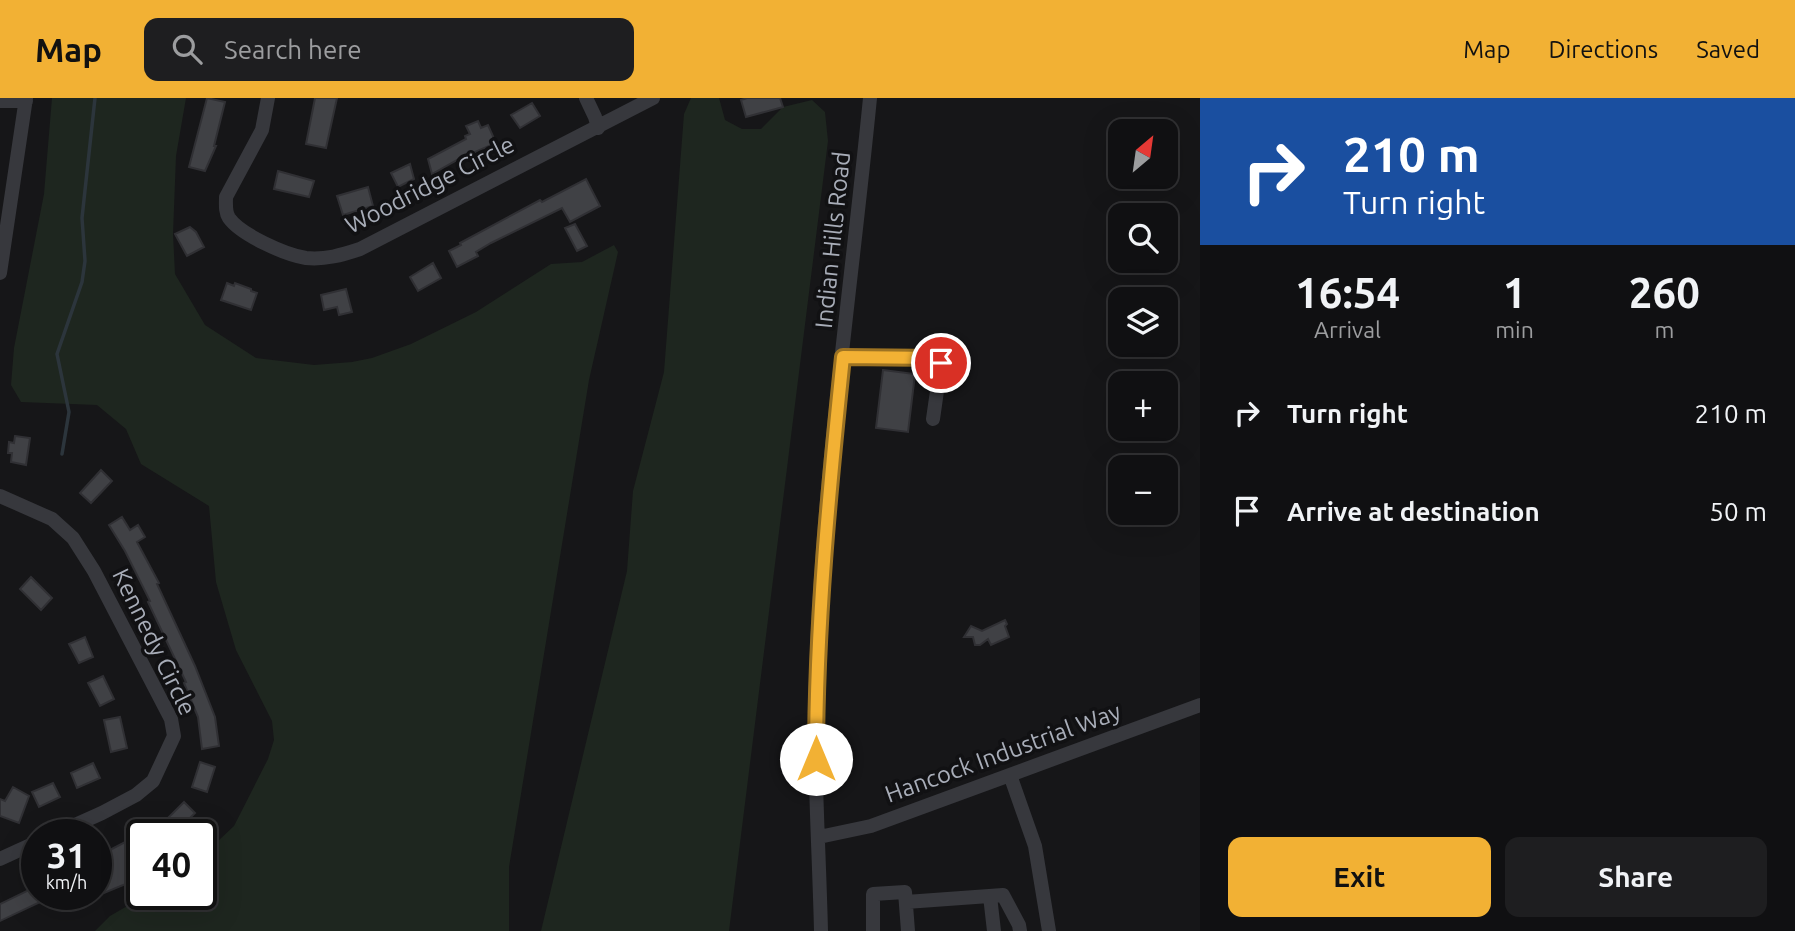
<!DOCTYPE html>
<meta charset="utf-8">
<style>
:root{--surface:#101012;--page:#1e1e20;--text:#f1f3f6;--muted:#9c9d9f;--line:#303032;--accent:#f2b134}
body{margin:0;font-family:Ubuntu,sans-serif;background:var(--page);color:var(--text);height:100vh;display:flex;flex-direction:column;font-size:26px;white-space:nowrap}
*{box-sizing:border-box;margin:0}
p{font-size:23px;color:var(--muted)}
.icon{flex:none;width:38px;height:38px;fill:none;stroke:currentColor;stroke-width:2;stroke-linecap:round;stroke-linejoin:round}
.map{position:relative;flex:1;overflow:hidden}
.details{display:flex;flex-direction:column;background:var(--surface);width:595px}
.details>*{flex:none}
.banner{background:#1a4fa0;color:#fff;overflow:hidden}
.needle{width:46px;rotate:29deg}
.buttons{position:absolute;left:1108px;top:21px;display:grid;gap:14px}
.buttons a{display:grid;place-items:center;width:70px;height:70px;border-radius:14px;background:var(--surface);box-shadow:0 7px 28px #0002,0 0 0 2px var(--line);font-size:35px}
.speed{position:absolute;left:21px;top:721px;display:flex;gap:14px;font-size:35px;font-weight:700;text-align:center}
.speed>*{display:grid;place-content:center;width:91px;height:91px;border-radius:50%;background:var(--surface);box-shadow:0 7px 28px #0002,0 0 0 2px var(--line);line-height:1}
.speed small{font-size:18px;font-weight:400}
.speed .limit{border:4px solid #111;border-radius:10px;background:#fff;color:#111}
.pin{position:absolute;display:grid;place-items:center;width:60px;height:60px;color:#fff;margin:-30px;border:4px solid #fff;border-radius:50%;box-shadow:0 2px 7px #0007}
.me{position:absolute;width:77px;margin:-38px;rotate:0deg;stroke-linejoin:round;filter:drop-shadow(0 0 5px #0008)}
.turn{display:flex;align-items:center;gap:24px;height:147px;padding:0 28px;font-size:32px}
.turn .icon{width:91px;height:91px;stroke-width:2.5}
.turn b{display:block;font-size:49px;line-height:60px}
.eta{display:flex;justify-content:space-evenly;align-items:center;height:119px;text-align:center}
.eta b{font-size:42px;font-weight:600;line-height:49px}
.action{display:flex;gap:14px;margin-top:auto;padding:14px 28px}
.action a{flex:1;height:80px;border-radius:14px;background:var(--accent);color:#111;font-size:28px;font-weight:600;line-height:80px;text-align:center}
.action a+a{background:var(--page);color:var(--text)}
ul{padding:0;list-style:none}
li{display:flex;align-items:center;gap:21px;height:98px;padding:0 28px}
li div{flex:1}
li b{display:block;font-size:26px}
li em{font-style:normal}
header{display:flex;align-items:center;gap:42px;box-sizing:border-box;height:98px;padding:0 35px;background:var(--accent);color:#111}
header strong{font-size:33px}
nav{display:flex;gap:38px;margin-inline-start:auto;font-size:24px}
.search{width:490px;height:63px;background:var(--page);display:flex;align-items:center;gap:18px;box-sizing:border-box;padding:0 24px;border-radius:14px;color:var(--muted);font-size:26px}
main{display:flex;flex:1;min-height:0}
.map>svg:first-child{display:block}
.green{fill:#1e261f}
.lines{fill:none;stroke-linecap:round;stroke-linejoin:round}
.stream{stroke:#2c353c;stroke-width:3.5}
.building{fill:#404145;stroke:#303034;stroke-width:2}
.minor{stroke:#37383d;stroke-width:14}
.route-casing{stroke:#9d7322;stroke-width:18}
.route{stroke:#f2b134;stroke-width:12}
.labels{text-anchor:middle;stroke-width:7;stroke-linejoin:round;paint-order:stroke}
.street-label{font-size:24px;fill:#a8adb8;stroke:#111113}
</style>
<header>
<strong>Map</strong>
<div class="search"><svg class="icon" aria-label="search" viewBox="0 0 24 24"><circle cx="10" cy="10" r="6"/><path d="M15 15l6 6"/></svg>Search here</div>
<nav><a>Map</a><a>Directions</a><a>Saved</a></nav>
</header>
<main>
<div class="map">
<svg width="1200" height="833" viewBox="0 0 1200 833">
<rect width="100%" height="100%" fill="#161618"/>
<path class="green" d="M52 0H186L176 58 173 136 175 176 205 227 256 260 314 267 352 264 372 260 411 246 476 214 551 166 582 164 614 147 618 154 589 282 509 769V833H95L110 818 148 796H201V759L234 728 268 661 274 642 272 623 236 552 216 484 209 408 141 366 126 331 97 307 21 304 11 287 14 250 44 96Z
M691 0H719L725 22 742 31H761L783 9 812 2 825 14 828 43 729 833H541L627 473 633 393 664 274 684 16Z"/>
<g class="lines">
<path class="stream" d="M62 356 69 314 57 256 82 184 85 163 82 120 95 0"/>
</g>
<path class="building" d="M207 0 225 4 214 48H216L205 73 189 69Z
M315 0H337L326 50 306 46Z
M747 0H780L783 9 746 19 741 2Z
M532 5 540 18 520 30 511 17Z
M478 23 481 30 488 27 496 45 459 61 432 76 428 61 466 41 465 38 470 36 466 28Z
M410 66 414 81 398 89 391 75Z
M278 73 314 83 309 99 274 91Z
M586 81 600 108 570 124 562 110 491 145 476 154 478 158 457 169 449 153 461 147 460 145 540 102 542 104Z
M368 89 373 108 343 117 337 98Z
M575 126 587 148 577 153 565 130Z
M190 129 196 134 204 149 187 158 175 136Z
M433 165 441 180 418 193 410 179Z
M227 185 234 188 235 185 251 191V193L257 195 251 212 221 202Z
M346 191 352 214 339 217 337 209 324 212 321 197Z
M883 272 915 276 908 334 876 330Z
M15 338 30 340 26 367 11 364 12 355H8L9 344 14 345Z
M101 372 112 383 91 405 80 395Z
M122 419 130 432 138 427 145 439 137 444 159 485 157 486 195 568 215 619 219 648 202 651 198 619 184 585 186 584 148 504 150 503 125 453 109 427Z
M31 479 52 500 41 512 20 491Z
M1005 522 1007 526 1005 528 1009 539 991 547 988 541 980 547H975L973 539H964L971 528 982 533Z
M85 539 93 559 79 565 69 546Z
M103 578 114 601 100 608 88 585Z
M120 619 127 650 111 654 104 622Z
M200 664 215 669 207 694 192 689Z
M93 665 100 680 77 690 71 675Z
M53 685 60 699 39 709 32 694Z
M13 689 29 698 19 725 0 718V701L5 703Z
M184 704 195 715 173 737H142V761L126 769 133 783 104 795 96 779V764L106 759 104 755 164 724Z
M37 788V796H57L0 823V806Z"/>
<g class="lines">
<path class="minor" d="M268 0 262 32 226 99C226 106 225 114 229 120 241 137 286 157 306 160 325 162 342 157 360 151L653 0
M586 0 595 19 598 30
M0 3H26
M0 175 26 0
M843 259 939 260 941 265 933 321
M0 398 52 421 73 440 94 473 171 621 174 638 153 683 136 697 102 715 53 737
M1010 677 1035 748 1049 833
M819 739 871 728 1200 607
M0 761 37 744
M990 798 994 833
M906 804 1003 797 1019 827 1020 833
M821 833C819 748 813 664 816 579 822 386 851 193 870 0
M873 833V796L905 794 908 833"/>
</g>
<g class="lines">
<defs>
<path id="route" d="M816 661C816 526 829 393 843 259L939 260 941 265"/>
</defs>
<use href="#route" class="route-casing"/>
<use href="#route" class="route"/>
</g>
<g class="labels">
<g class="street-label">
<text transform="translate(430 87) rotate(-27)" y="8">Woodridge Circle</text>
<text transform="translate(833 142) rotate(-84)" y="8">Indian Hills Road</text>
<text transform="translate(154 544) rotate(64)" y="8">Kennedy Circle</text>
<text transform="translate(1003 655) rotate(-20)" y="8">Hancock Industrial Way</text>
</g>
</g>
</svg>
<div class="buttons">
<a><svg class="needle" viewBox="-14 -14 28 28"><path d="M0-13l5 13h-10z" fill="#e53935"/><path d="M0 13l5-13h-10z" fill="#9c9d9f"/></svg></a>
<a><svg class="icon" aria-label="search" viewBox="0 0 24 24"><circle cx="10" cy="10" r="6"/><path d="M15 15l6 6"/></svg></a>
<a><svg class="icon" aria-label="layers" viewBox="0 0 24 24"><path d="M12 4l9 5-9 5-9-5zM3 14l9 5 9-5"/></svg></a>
<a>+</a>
<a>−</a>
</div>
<div class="speed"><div>31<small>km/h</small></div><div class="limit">40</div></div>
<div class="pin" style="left:941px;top:265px;background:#d93025"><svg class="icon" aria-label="arrive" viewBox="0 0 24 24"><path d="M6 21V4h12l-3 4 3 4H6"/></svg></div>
<svg class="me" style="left:816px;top:661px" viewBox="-20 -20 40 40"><circle r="19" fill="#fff"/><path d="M0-13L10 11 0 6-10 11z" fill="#f2b134"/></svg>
</div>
<section class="details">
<div class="banner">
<div class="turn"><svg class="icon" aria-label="right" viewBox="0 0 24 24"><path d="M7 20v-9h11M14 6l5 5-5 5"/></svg><div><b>210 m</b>Turn right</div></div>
</div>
<div class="eta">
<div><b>16:54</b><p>Arrival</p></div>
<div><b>1</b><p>min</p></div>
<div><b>260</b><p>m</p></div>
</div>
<ul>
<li><svg class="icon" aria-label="right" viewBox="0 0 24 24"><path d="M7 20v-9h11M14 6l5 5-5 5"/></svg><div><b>Turn right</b></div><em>210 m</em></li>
<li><svg class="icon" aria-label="arrive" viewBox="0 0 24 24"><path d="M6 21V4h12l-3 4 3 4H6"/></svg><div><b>Arrive at destination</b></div><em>50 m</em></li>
</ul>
<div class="action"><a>Exit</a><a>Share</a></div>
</section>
</main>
